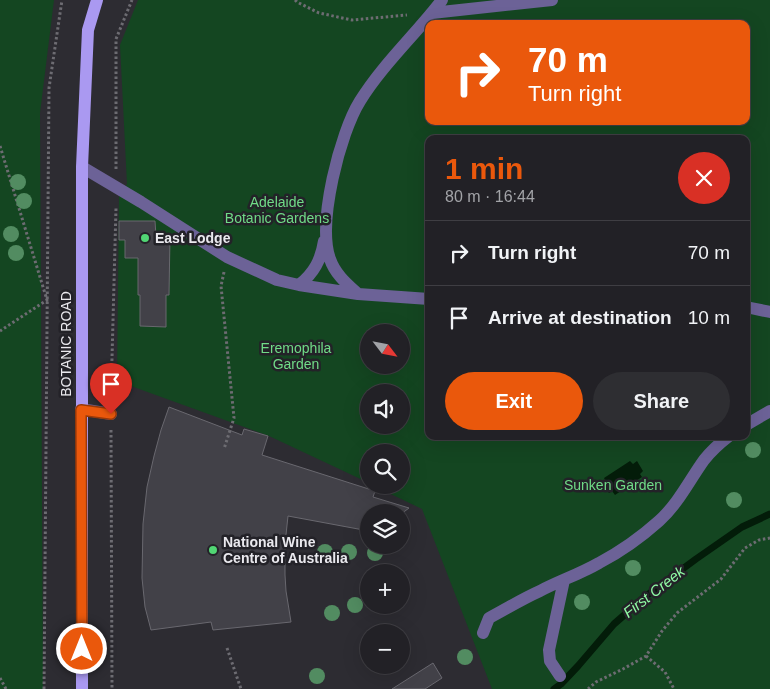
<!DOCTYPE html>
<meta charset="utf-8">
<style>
:root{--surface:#222126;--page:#2e2e32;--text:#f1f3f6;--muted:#a2a3a7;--line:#3f3e43;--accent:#ea580c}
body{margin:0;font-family:Helvetica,sans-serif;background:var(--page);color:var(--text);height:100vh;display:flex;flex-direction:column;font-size:19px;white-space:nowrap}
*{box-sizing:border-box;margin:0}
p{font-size:16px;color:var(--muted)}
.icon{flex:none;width:28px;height:28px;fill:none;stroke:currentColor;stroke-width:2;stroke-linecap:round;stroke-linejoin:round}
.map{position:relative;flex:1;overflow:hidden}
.sheet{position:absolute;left:425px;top:135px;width:325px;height:305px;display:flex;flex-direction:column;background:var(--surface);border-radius:10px;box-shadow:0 5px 20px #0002,0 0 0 1px var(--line)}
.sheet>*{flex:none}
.hud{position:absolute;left:425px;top:20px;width:325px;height:105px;border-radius:10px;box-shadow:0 5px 20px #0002,0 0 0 1px var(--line);background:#ea580c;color:#fff;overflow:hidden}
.needle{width:32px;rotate:122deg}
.tools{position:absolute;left:360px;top:324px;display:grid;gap:10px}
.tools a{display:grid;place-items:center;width:50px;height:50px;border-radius:50%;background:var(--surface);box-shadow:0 5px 20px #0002,0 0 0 1px var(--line);font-size:25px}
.pin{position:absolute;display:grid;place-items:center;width:42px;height:42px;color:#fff;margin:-51px -21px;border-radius:50% 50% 50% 0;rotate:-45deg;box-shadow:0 0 5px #0007}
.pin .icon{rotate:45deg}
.me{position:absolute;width:55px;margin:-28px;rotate:0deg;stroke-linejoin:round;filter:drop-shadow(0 0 4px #0008)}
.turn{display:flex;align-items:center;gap:18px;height:105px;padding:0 20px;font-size:22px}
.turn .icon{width:65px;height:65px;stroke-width:2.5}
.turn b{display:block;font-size:35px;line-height:42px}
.round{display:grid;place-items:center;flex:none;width:52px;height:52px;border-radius:26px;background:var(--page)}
.head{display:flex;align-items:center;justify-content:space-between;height:85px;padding:0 20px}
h1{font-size:30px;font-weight:700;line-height:38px;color:var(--accent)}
.action{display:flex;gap:10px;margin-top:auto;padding:10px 20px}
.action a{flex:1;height:58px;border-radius:30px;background:var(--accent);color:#fff;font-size:20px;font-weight:700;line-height:58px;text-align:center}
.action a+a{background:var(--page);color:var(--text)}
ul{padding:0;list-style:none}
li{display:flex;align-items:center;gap:15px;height:65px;padding:0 20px;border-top:1px solid var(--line)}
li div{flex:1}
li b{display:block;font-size:19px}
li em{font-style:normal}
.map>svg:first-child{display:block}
.green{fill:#144621;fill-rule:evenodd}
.water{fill:#031c09}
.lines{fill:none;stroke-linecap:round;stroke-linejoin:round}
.stream{stroke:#031c09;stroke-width:7}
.building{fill:#424148;stroke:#69686f}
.path{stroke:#6d6c72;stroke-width:3;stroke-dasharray:2.5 2.5;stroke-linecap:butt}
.minor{stroke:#6c6297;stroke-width:12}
.major{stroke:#aa99f1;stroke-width:12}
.tree{fill:#528c61}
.route-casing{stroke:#983908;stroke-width:12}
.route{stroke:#ea580c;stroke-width:9}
.poi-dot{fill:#51d674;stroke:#232228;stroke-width:2}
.labels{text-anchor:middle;stroke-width:5;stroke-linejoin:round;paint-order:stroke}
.park-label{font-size:14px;fill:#70db87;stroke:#232228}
.poi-label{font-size:14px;font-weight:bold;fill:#eae9ee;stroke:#232228;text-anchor:start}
.street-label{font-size:14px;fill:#eae9ee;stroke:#232228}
.water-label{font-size:15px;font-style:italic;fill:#90fba5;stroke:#232228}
</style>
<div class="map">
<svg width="770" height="689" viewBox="0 0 770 689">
<rect width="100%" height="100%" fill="#2d2c32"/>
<path class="green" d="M0 0H54L40 113 43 689H0Z
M138 0H770V689H492L422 509 372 485H401V452H369V483L269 436 117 381 119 197 127 184 120 45ZM429 24H746V121H429ZM429 139H746V436H429ZM369 332H401V365H369ZM369 392H401V425H369Z"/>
<path class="water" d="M630 461 633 464 637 461 643 471 640 474 642 477 615 495 612 491 609 493 603 484 606 482 604 478Z"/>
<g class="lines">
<path class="stream" d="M554 689 561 684 578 666 614 624 646 596 696 559 742 527 770 514"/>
</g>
<path class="building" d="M119 221H155L156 236H170L169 295H166V327L140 326V295H138V258H125V240H119Z
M169 407 242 435 244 429 268 436 262 455 375 491 373 497 409 508 401 514V512H369V531L288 516 285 544V575L286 591 291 622 213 630 211 622 151 630 145 607 142 578 143 524 147 487 154 456 161 430Z
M433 663 442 678 425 689H392Z"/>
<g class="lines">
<path class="path" d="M295 0 297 2 319 13 352 20 407 15
M0 146 47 300 0 331
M116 169V39L132 0
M224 272 221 286 234 418 224 449
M111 396 116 208
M111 430 112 689
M227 648 241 689
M646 656 665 672 674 689
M0 678 6 689
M44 689 49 88 62 0
M588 689 596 682 623 669 646 656 662 631 677 613 721 579 745 548 759 540 770 538"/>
<path class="minor" d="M432 13 552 0
M82 167 141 202 227 257 277 280 299 285 358 294 429 299
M299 285C314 273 321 260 324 241
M358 294C347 284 335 274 330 259 317 223 340 133 360 101 383 64 416 34 442 0
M746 307 770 312
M81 409 111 414
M746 425 770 411
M483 633 489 618C506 609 522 599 540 591 559 581 580 574 599 563 620 552 640 538 659 521 678 504 689 481 704 460 711 451 720 443 729 436
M560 676 550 661 549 650 564 580"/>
<path class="major" d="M82 689V167L88 30 97 0"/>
</g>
<g class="tree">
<circle cx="18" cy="182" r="8"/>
<circle cx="24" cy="201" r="8"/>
<circle cx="11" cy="234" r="8"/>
<circle cx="16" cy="253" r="8"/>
<circle cx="753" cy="450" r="8"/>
<circle cx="734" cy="500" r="8"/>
<circle cx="325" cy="552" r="8"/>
<circle cx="349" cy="552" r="8"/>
<circle cx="375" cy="553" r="8"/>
<circle cx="633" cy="568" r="8"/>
<circle cx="582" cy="602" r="8"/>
<circle cx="355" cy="605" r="8"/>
<circle cx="332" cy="613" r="8"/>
<circle cx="465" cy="657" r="8"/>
<circle cx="317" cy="676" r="8"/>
</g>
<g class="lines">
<defs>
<path id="route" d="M82 649 81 410 111 414"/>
</defs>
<use href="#route" class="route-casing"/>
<use href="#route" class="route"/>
</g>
<g class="poi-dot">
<circle cx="145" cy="238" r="5"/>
<circle cx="213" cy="550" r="5"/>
</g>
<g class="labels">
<g class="park-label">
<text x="277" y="207">Adelaide<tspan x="277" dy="16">Botanic Gardens</tspan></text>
<text x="296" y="353">Eremophila<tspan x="296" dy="16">Garden</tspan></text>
<text x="613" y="490">Sunken Garden</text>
</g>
<g class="poi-label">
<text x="155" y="243">East Lodge</text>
<text x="223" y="547">National Wine<tspan x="223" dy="16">Centre of Australia</tspan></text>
</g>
<g class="street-label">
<text transform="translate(66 344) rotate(-90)" y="5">BOTANIC ROAD</text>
</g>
<g class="water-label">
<text transform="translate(654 592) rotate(-38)" y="5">First Creek</text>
</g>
</g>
</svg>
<div class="tools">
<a><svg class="needle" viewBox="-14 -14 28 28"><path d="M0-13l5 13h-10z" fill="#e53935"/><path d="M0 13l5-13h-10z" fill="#a2a3a7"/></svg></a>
<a><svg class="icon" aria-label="sound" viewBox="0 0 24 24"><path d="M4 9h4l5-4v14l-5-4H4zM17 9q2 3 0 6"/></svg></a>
<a><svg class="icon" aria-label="search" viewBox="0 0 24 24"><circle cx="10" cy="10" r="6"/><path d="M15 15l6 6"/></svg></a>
<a><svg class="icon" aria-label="layers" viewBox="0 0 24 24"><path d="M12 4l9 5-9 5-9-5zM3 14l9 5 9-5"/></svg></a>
<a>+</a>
<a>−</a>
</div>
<div class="pin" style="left:111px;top:414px;background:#d93025"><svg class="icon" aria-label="arrive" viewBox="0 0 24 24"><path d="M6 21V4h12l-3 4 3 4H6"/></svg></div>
<svg class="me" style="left:82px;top:649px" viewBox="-20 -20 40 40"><circle r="17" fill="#ea580c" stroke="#fff" stroke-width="3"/><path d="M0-11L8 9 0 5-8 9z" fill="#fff"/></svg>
<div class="hud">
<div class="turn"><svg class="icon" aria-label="right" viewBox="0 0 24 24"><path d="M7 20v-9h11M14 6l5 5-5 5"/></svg><div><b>70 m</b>Turn right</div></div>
</div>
<section class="sheet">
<div class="head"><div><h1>1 min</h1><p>80 m · 16:44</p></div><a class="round" style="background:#d93025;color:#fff"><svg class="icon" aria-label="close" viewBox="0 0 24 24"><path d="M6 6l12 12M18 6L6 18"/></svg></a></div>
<ul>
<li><svg class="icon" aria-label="right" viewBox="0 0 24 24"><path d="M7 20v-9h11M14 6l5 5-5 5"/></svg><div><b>Turn right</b></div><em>70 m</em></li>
<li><svg class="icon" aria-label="arrive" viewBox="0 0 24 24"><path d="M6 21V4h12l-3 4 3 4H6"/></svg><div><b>Arrive at destination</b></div><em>10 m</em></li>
</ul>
<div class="action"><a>Exit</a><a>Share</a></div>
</section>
</div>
